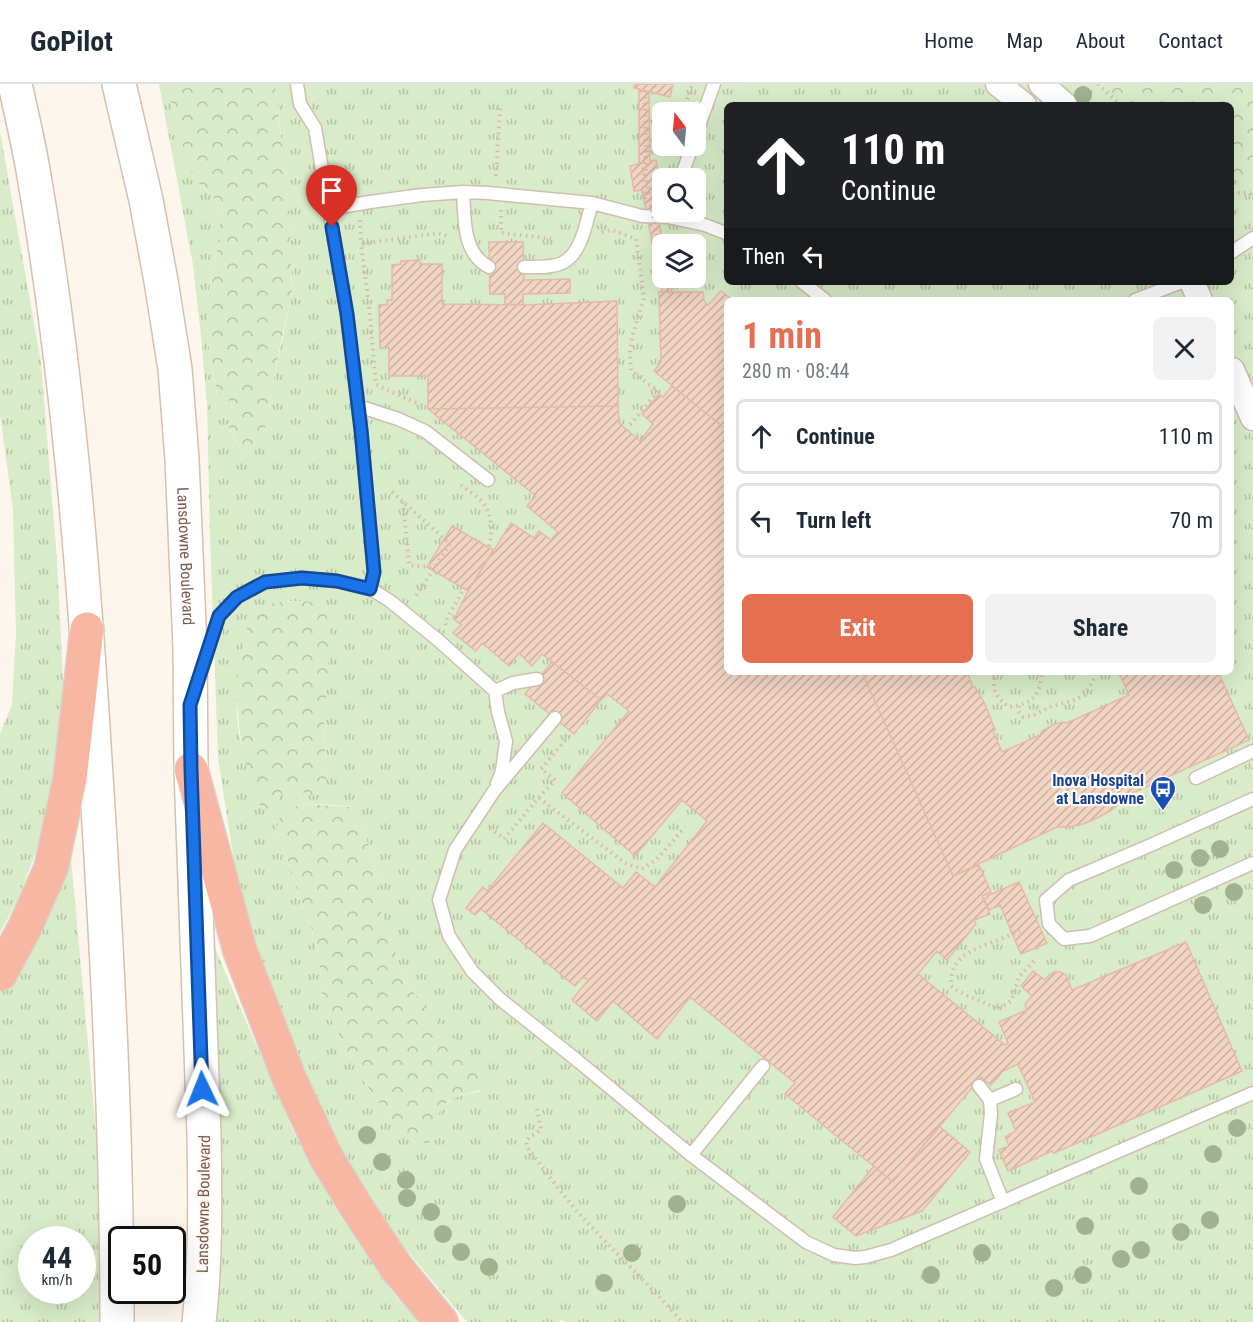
<!DOCTYPE html>
<meta charset="utf-8">
<style>
:root{--surface:#fff;--page:#f2f2f3;--text:#1f2937;--muted:#747a83;--line:#e0e1e3;--accent:#e76f51}
body{margin:0;font-family:"Roboto Condensed",sans-serif;background:var(--page);color:var(--text);height:100vh;display:flex;flex-direction:column;font-size:22px;white-space:nowrap}
*{box-sizing:border-box;margin:0}
p{font-size:20px;color:var(--muted)}
.icon{flex:none;width:33px;height:33px;fill:none;stroke:currentColor;stroke-width:2;stroke-linecap:round;stroke-linejoin:round}
.map{position:relative;flex:1;overflow:hidden}
.side{position:absolute;left:724px;top:213px;width:510px;height:378px;display:flex;flex-direction:column;background:var(--surface);border-radius:9px;box-shadow:0 6px 24px #0002}
.side>*{flex:none}
.guide{position:absolute;left:724px;top:18px;width:510px;height:183px;border-radius:9px;box-shadow:0 6px 24px #0002;background:#202124;color:#fff;overflow:hidden}
.needle{width:39px;rotate:344deg}
.controls{position:absolute;left:652px;top:18px;display:grid;gap:12px}
.controls a{display:grid;place-items:center;width:54px;height:54px;border-radius:9px;background:var(--surface);box-shadow:0 6px 24px #0002;font-size:30px}
.speed{position:absolute;left:18px;top:1142px;display:flex;gap:12px;font-size:30px;font-weight:700;text-align:center}
.speed>*{display:grid;place-content:center;width:78px;height:78px;border-radius:50%;background:var(--surface);box-shadow:0 6px 24px #0002;line-height:1}
.speed small{font-size:15px;font-weight:400}
.speed .limit{border:3px solid #111;border-radius:9px;background:#fff;color:#111}
.pin{position:absolute;display:grid;place-items:center;width:51px;height:51px;color:#fff;margin:-62px -26px;border-radius:50% 50% 50% 0;rotate:-45deg;box-shadow:0 0 6px #0007}
.pin .icon{rotate:45deg}
.me{position:absolute;width:66px;margin:-33px;rotate:358deg;stroke-linejoin:round;filter:drop-shadow(0 0 4px #0008)}
.turn{display:flex;align-items:center;gap:21px;height:126px;padding:0 18px;font-size:27px}
.turn .icon{width:78px;height:78px;stroke-width:2.5}
.turn b{display:block;font-size:42px;line-height:51px}
.then{display:flex;align-items:center;height:57px;padding:0 18px;background:#0003;gap:12px;font-size:22px}
.round{display:grid;place-items:center;flex:none;width:63px;height:63px;border-radius:9px;background:var(--page)}
.summary{display:flex;align-items:center;justify-content:space-between;height:102px;padding:0 18px}
h1{font-size:36px;font-weight:700;line-height:45px;color:var(--accent)}
.action{display:flex;gap:12px;margin-top:auto;padding:12px 18px}
.action a{flex:1;height:69px;border-radius:9px;background:var(--accent);color:#fff;font-size:24px;font-weight:700;line-height:69px;text-align:center}
.action a+a{background:var(--page);color:var(--text)}
ul{padding:0;list-style:none}
li{display:flex;align-items:center;gap:18px;height:75px;margin:0 12px 9px;padding:0 6px;border:3px solid var(--line);border-radius:9px}
li div{flex:1}
li b{display:block;font-size:22px}
li em{font-style:normal}
header{display:flex;align-items:center;gap:36px;box-sizing:border-box;height:84px;padding:0 30px;background:var(--surface);border-bottom:2px solid var(--line)}
header strong{font-size:28px}
nav{display:flex;gap:33px;margin-inline-start:auto;font-size:21px}
.map>svg:first-child{display:block}
.grass{fill:url(#grass-tufts);fill-rule:evenodd}
.forest{fill:url(#forest-crowns)}
.building{fill:url(#building-hatch);stroke:#e6bba3;stroke-width:1.5}
.lines{fill:none;stroke-linecap:round;stroke-linejoin:round}
.service-casing{stroke:#d1beb0;stroke-width:15}
.minor-casing{stroke:#d1beb0;stroke-width:27}
.secondary-casing{stroke:#d6c0b0;stroke-width:36}
.motorway-casing{stroke:#dad1cd;stroke-width:36}
.path{stroke:#d9b8a5;stroke-width:4;stroke-dasharray:1.5 4.5;stroke-linecap:butt}
.service{stroke:#fff;stroke-width:12}
.minor{stroke:#fff;stroke-width:24}
.secondary{stroke:#fff;stroke-width:33}
.motorway{stroke:#f7b7a3;stroke-width:33}
.path-bridge{stroke:#d9b8a5;stroke-width:4;stroke-dasharray:1.5 4.5;stroke-linecap:butt}
.tree{fill:#a0b28e}
.route-casing{stroke:#114b97;stroke-width:15}
.route{stroke:#1a73e8;stroke-width:10}
.labels{text-anchor:middle;stroke-width:4.5;stroke-linejoin:round;paint-order:stroke}
.street-label{font-size:16px;fill:#7a5c4d;stroke:#fffaf3}
.transit-label{font-size:16px;font-weight:bold;fill:#164399;stroke:#fffaf3;text-anchor:end}
</style>
<header>
<strong>GoPilot</strong>
<nav><a>Home</a><a>Map</a><a>About</a><a>Contact</a></nav>
</header>
<div class="map">
<svg width="1253" height="1238" viewBox="0 0 1253 1238">
<defs>
<pattern id="grass-tufts" width="24" height="20" patternUnits="userSpaceOnUse" patternTransform="scale(1.5)"><rect width="24" height="20" fill="#d8ecc9"/><path d="M3 7l-1-3M5 7V3M7 7l1-3M15 17l-1-3M17 17v-4M19 17l1-3" fill="none" stroke="#b4c2a5"/></pattern>
<pattern id="forest-crowns" width="20" height="18" patternUnits="userSpaceOnUse" patternTransform="scale(1.5)"><rect width="20" height="18" fill="#d8ecc9"/><path d="M2 6a3 3 0 1 1 6 0M12 15a3 3 0 1 1 6 0" fill="none" stroke="#b4c2a5"/></pattern>
<pattern id="building-hatch" width="6" height="6" patternUnits="userSpaceOnUse" patternTransform="scale(1.5)"><rect width="6" height="6" fill="#f3d5c3"/><path d="M-1 1l2-2M0 6l6-6M5 7l2-2" fill="none" stroke="#cab0a1"/></pattern>
</defs>
<rect width="100%" height="100%" fill="#fdf6ec"/>
<path class="grass" d="M159 0H167L173 27 182 42 183 73 198 99 216 116 220 138V157L214 178 207 219 208 256 216 306 232 319 229 345 244 372 268 333 272 303 292 210 290 130 275 0H1100L1119 21H728V198H1232V96H1253V1238H567L560 1236V1238H467L393 1150 341 1067 270 911 238 803 218 674 210 451 207 320 201 252 193 181ZM663 28H696V62H663ZM663 94H696V128H663ZM663 160H696V194H663ZM728 216H1232V588H728ZM300 517 315 519 326 526 324 642 327 702 313 712 295 706 281 710 271 728C262 708 251 687 243 665 232 632 237 581 247 548 249 542 250 535 253 531 264 517 284 518 300 517ZM302 720 335 721 355 723 367 757 379 797V811L383 838 392 857 405 899 416 911 481 1007 455 1013 441 1024 435 1038 416 1059 398 1046 360 992 322 917 320 883 311 842 301 819 289 779 276 747Z
M0 48 41 278 57 476 63 595 62 652 46 742 18 815 0 849V650L12 620 16 550 13 426 0 330Z
M70 763 96 1048 103 1164 102 1238H0V908L26 867ZM32 1155H82V1206H32Z
M212 857 292 1045 338 1129 393 1209 419 1238H216L220 1068Z"/>
<path class="forest" d="M167 0H275L290 130 292 210 282 253 272 303 268 333 261 359 252 369 244 372 229 344 232 319 216 306 208 256 207 219 214 178 220 157V138L216 116 198 99 183 73 182 42 173 27Z
M1100 0H1253V96H1232V21H1119Z
M300 517 315 518 326 526 330 557 324 642 327 702 313 712 295 706 281 710 271 729 262 725C245 696 236 637 237 603 237 590 241 575 243 562 245 553 247 539 253 531 263 517 284 518 300 517Z
M302 720 355 723 367 757 379 797V811L383 837 392 857 405 899 475 978 485 993 486 1003C478 1008 468 1009 459 1012 437 1019 435 1041 429 1059H416L398 1046 360 992 322 917 320 883 311 842 301 819 289 779 276 747 281 729Z"/>
<path class="building" d="M635 0H673L670 13 634 4Z
M639 5 649 8 650 77 656 76 661 102 653 104 663 160V194H669L672 208H662L642 106 634 107 630 82 639 80Z
M489 158H523L524 196 570 195V209L523 210V221L505 220V210H490Z
M420 176V180H442V220L523 221 617 217 618 322 428 325V292H389V263L380 264 379 221H387V216H392V181L401 180V177Z
M721 207 733 216H728V347L654 287 661 278 659 208H703L704 217 708 221Z
M672 302 728 347V588H862L953 792 979 781 991 808 982 812 990 830 974 836 976 840 947 876 937 867 918 890 1005 961 1008 959 999 938 1027 926 1025 920 1032 912 1021 902 1033 887 1045 896 1049 891 1054 888H1060L1066 891 1072 906 1186 858 1242 987 1054 1069 1052 1067 1008 1087 999 1066 1009 1062 1005 1053 1016 1047 1008 1029 1035 1018 1018 980 1003 987 991 1001 981 993 893 1098 785 1010 795 999 690 913 657 955 613 917 597 937 572 916 588 896 583 893 575 902 481 825 475 831 466 824 483 803 487 807 543 739 623 804 636 788 655 803 707 737 682 716 635 772 562 709 629 627 607 610 601 616 542 570 532 582 519 569 509 582 482 559 476 567 453 549 461 541 454 535 468 507 511 439 534 454 539 447 551 456 558 448 527 422 536 412 428 325 618 322 619 339 640 357 653 340 642 330 659 310 663 313Z
M452 442 493 466 468 507 427 483Z
M552 578 601 616 574 650 525 610Z
M862 588H967L973 603H975L985 620 995 646 993 647 1002 668 1040 651 1042 647 1055 640 1062 638 1067 639 1129 611 1121 593 1117 588H1218L1249 656 1126 712 1119 720 1110 727 1095 735 1083 740 1070 743H1057L953 792Z
M1019 798 1047 859 1021 870 1000 821 989 826 984 815 987 814V812Z
M939 1042 970 1068 922 1127 856 1152 833 1133 874 1082 893 1098Z"/>
<g class="lines">
<defs>
<path id="service" d="M297 0 300 20 315 44 347 230 361 346 374 488 371 505
M696 50 714 0
M681 94 692 62
M463 108C465 135 462 169 489 183
M329 125 370 118 422 111 463 108 488 109 592 119 642 132 668 133 705 141 728 150
M1232 168 1253 154
M524 183C536 183 551 184 562 179 582 170 586 138 592 119
M802 198 825 216
M1135 216 1182 198
M358 322 398 335 425 347 488 396
M202 585 219 532 237 513 265 498 302 494 337 497 371 505 390 517 438 556 495 607 498 628 506 657 502 687 497 700
M495 607 513 599 537 595
M555 634 494 707 455 766 439 816 449 852 472 887 500 915 578 977 691 1071 806 1158 834 1171 855 1174 865 1173 891 1166 1253 1009
M1196 694 1253 667
M1253 715 1151 761 1069 796 1046 816 1049 840 1064 855 1090 852 1253 779
M979 1002 990 1016 991 1030 986 1075 1003 1118
M990 1016 1016 1005
M691 1071 763 982"/>
<path id="minor" d="M998 0 1024 21
M1041 0 1065 21
M1192 198 1200 216
M1232 286 1253 334"/>
<g id="secondary">
<path d="M15 0C21 28 28 57 33 86 67 281 83 478 95 676 107 862 117 1051 117 1238"/>
<path id="s1" d="M119 0 146 116 161 197 175 285 182 375 190 564 191 685 204 1051C205 1113 206 1176 199 1238"/>
</g>
<path id="motorway" d="M191 685 240 867 289 994 326 1073 355 1121 396 1183 441 1238
M0 890 25 843 51 784 70 695 87 545"/>
</defs>
<use href="#service" class="service-casing"/>
<use href="#minor" class="minor-casing"/>
<use href="#secondary" class="secondary-casing"/>
<use href="#motorway" class="motorway-casing"/>
<path class="path" d="M1098 0 1120 21
M676 28 685 22 692 0
M496 92 500 24
M1232 109H1251L1253 107
M645 115 643 80 653 54 663 33
M501 126V149L555 155
M360 136 361 160
M602 148 612 146 636 155 644 214 633 250 630 268 631 287 658 307 630 341
M665 194 667 208
M416 319C403 312 389 308 376 300L369 222 361 160 438 149 450 153
M461 401C468 407 479 413 484 420 493 433 492 449 489 464
M392 408 450 460 414 515
M403 418 409 481 434 484
M446 541 445 538 464 504
M995 588C992 606 995 611 1008 623 1032 620 1040 613 1042 588
M1019 622 1018 627 1023 633 1034 631 1052 622 1072 617 1085 611 1095 593 1094 588
M539 714 625 779 642 785 656 776 685 743
M490 744 504 755 541 711 555 696 541 685 569 652
M1020 847C1011 850 1002 855 993 858 970 867 950 873 951 902 965 913 983 916 997 926L1011 917 1019 893 1034 877
M537 1025 541 1046 531 1052 526 1057 527 1063C546 1088 565 1115 587 1138 618 1172 652 1203 682 1238"/>
<use href="#service" class="service"/>
<use href="#minor" class="minor"/>
<use href="#secondary" class="secondary"/>
<use href="#motorway" class="motorway"/>
<path class="path-bridge" d="M645 7 646 92 663 185"/>
</g>
<g class="tree">
<circle cx="1083" cy="11" r="9"/>
<circle cx="1220" cy="765" r="9"/>
<circle cx="1200" cy="774" r="9"/>
<circle cx="1174" cy="786" r="9"/>
<circle cx="1234" cy="808" r="9"/>
<circle cx="1203" cy="821" r="9"/>
<circle cx="1237" cy="1044" r="9"/>
<circle cx="367" cy="1051" r="9"/>
<circle cx="1213" cy="1070" r="9"/>
<circle cx="382" cy="1078" r="9"/>
<circle cx="406" cy="1096" r="9"/>
<circle cx="1139" cy="1102" r="9"/>
<circle cx="407" cy="1114" r="9"/>
<circle cx="677" cy="1120" r="9"/>
<circle cx="431" cy="1128" r="9"/>
<circle cx="1210" cy="1136" r="9"/>
<circle cx="1085" cy="1142" r="9"/>
<circle cx="1181" cy="1148" r="9"/>
<circle cx="443" cy="1150" r="9"/>
<circle cx="1141" cy="1166" r="9"/>
<circle cx="461" cy="1168" r="9"/>
<circle cx="632" cy="1169" r="9"/>
<circle cx="982" cy="1169" r="9"/>
<circle cx="1121" cy="1175" r="9"/>
<circle cx="489" cy="1183" r="9"/>
<circle cx="931" cy="1191" r="9"/>
<circle cx="1083" cy="1191" r="9"/>
<circle cx="604" cy="1199" r="9"/>
<circle cx="1054" cy="1204" r="9"/>
</g>
<g class="lines">
<defs>
<path id="route" d="M202 1005 191 685 190 621 219 532 237 513 265 498 302 494 337 497 370 505 374 488 361 346 347 230 332 143"/>
</defs>
<use href="#route" class="route-casing"/>
<use href="#route" class="route"/>
</g>
<defs>
<symbol id="bus-pin" viewBox="-11 -11 22 30"><path d="M0 17L-7.5 6A9.5 9.5 0 1 1 7.5 6Z" fill="#1a4fb4" stroke="#fffaf3"/><path d="M-5-6H5V4H4V6H2V4H-2V6H-4V4H-5ZM-3.5-4V0h7V-4ZM-3.5 1.2v1.5H-2V1.2ZM2 1.2v1.5H3.5V1.2Z" fill="#fff"/></symbol>
</defs>
<g fill-rule="evenodd">
<use href="#bus-pin" x="1148" y="690" width="30" height="40"/>
</g>
<g class="labels">
<g class="street-label">
<text dy="6" stroke="none"><textPath href="#s1" startOffset="478">Lansdowne Boulevard</textPath></text>
<text transform="translate(203 1120) rotate(-89)" y="6">Lansdowne Boulevard</text>
</g>
<g class="transit-label">
<text x="1144" y="702">Inova Hospital<tspan x="1144" dy="18">at Lansdowne</tspan></text>
</g>
</g>
</svg>
<div class="controls">
<a><svg class="needle" viewBox="-14 -14 28 28"><path d="M0-13l5 13h-10z" fill="#e53935"/><path d="M0 13l5-13h-10z" fill="#747a83"/></svg></a>
<a><svg class="icon" aria-label="search" viewBox="0 0 24 24"><circle cx="10" cy="10" r="6"/><path d="M15 15l6 6"/></svg></a>
<a><svg class="icon" aria-label="layers" viewBox="0 0 24 24"><path d="M12 4l9 5-9 5-9-5zM3 14l9 5 9-5"/></svg></a>
</div>
<div class="speed"><div>44<small>km/h</small></div><div class="limit">50</div></div>
<div class="pin" style="left:332px;top:143px;background:#d93025"><svg class="icon" aria-label="arrive" viewBox="0 0 24 24"><path d="M6 21V4h12l-3 4 3 4H6"/></svg></div>
<svg class="me" style="left:202px;top:1005px" viewBox="-20 -20 40 40"><path d="M0-17L14 15 0 8-14 15z" fill="#1a73e8" stroke="#fff" stroke-width="4"/></svg>
<div class="guide">
<div class="turn"><svg class="icon" aria-label="ahead" viewBox="0 0 24 24"><path d="M12 20V5M6 11l6-6 6 6"/></svg><div><b>110 m</b>Continue</div></div>
<div class="then">Then<svg class="icon" aria-label="left" viewBox="0 0 24 24"><path d="M17 20v-9H6M10 6l-5 5 5 5"/></svg></div>
</div>
<section class="side">
<div class="summary"><div><h1>1 min</h1><p>280 m · 08:44</p></div><a class="round"><svg class="icon" aria-label="close" viewBox="0 0 24 24"><path d="M6 6l12 12M18 6L6 18"/></svg></a></div>
<ul>
<li><svg class="icon" aria-label="ahead" viewBox="0 0 24 24"><path d="M12 20V5M6 11l6-6 6 6"/></svg><div><b>Continue</b></div><em>110 m</em></li>
<li><svg class="icon" aria-label="left" viewBox="0 0 24 24"><path d="M17 20v-9H6M10 6l-5 5 5 5"/></svg><div><b>Turn left</b></div><em>70 m</em></li>
</ul>
<div class="action"><a>Exit</a><a>Share</a></div>
</section>
</div>
